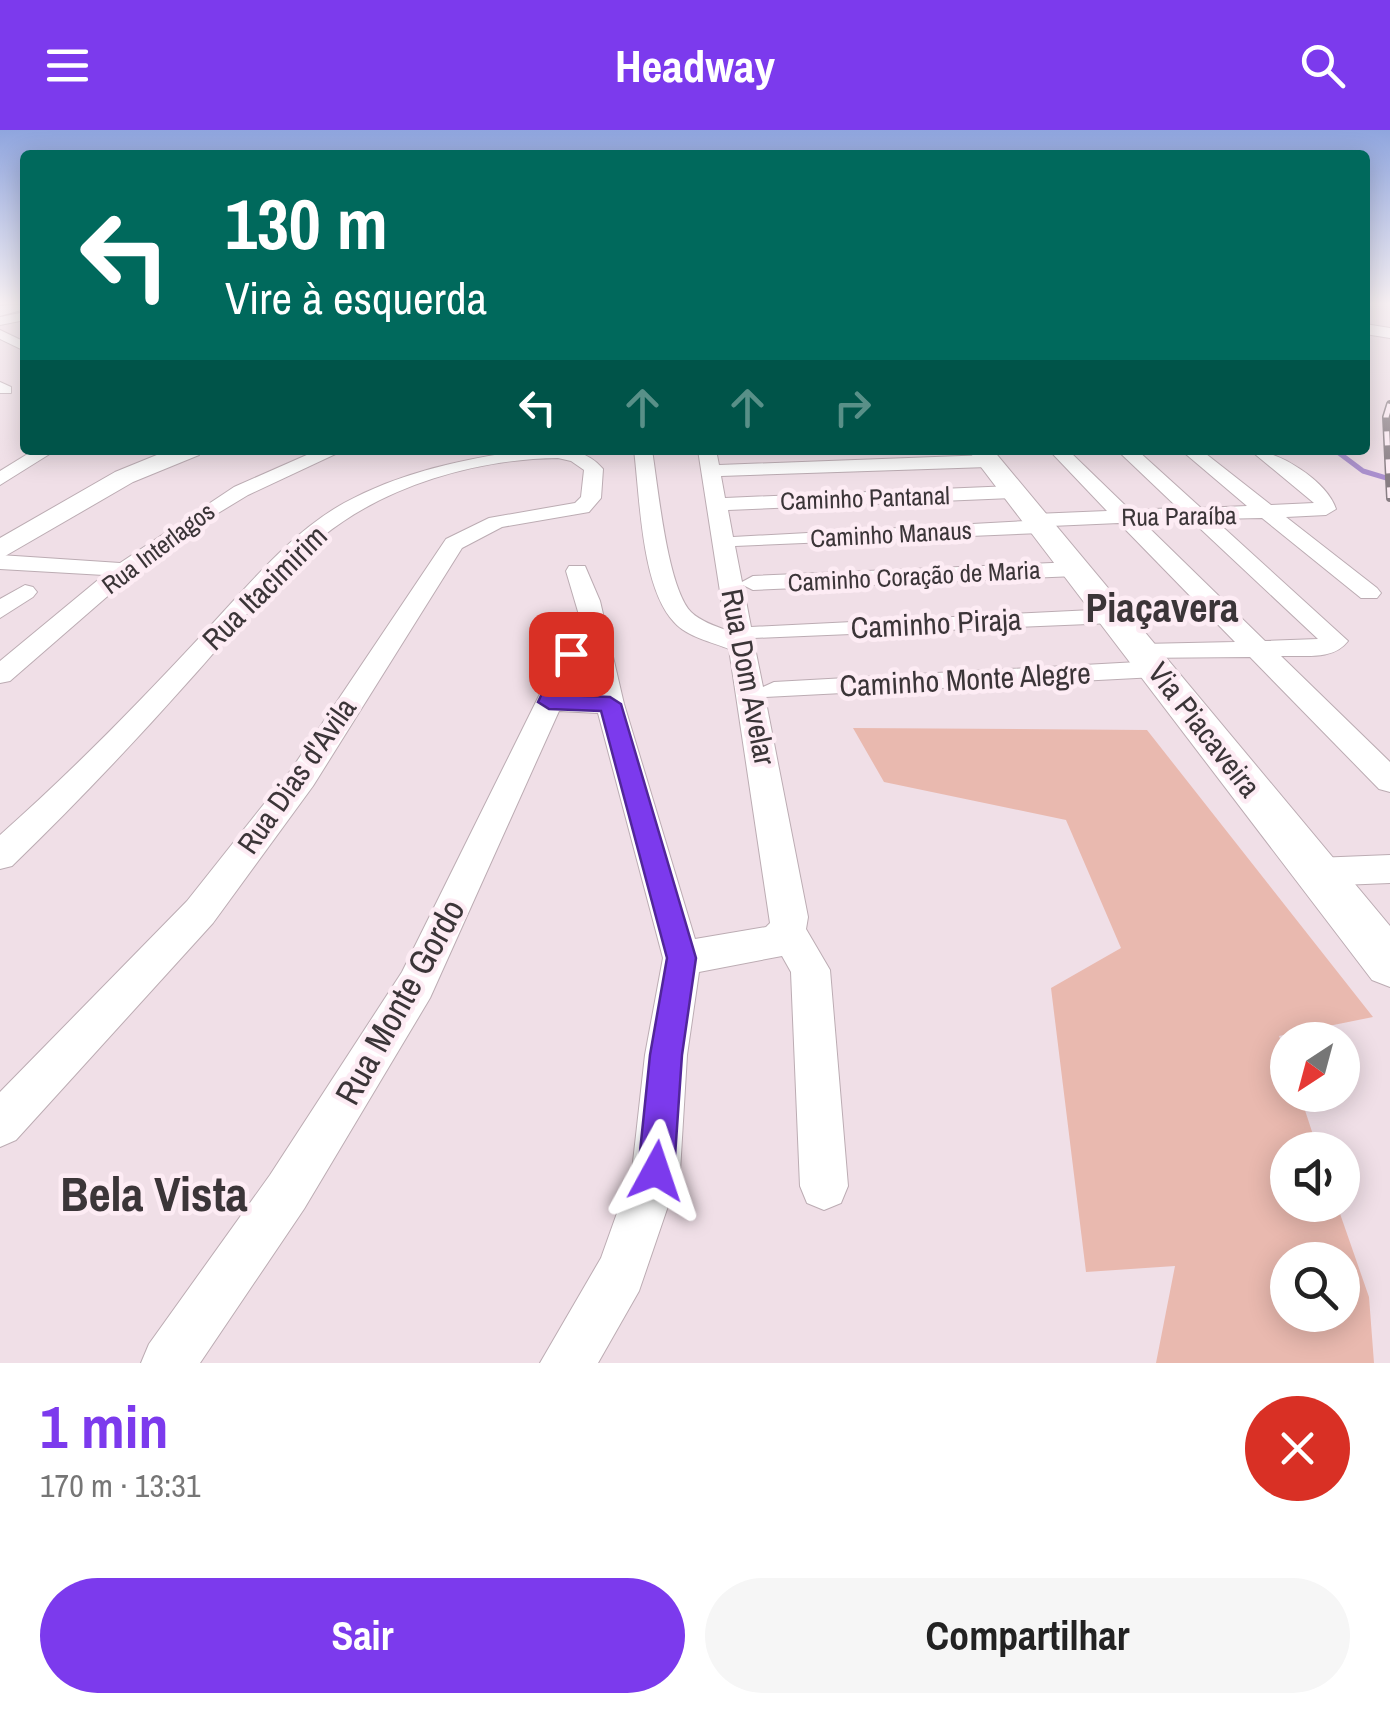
<!DOCTYPE html>
<html lang="pt">
<meta charset="utf-8">
<style>
:root{--surface:#fff;--page:#f6f6f6;--text:#222;--muted:#767676;--accent:#7c3aed}
body{margin:0;font-family:"Archivo Narrow",sans-serif;background:var(--page);color:var(--text);height:100vh;display:flex;flex-direction:column;font-size:38px;white-space:nowrap}
*{box-sizing:border-box;margin:0}
p{font-size:32px;color:var(--muted)}
.icon{flex:none;width:55px;height:55px;fill:none;stroke:currentColor;stroke-width:2;stroke-linecap:round;stroke-linejoin:round}
.map{position:relative;height:1233px;overflow:hidden}
.drawer{display:flex;flex-direction:column;background:var(--surface);flex:1}
.drawer>*{flex:none}
.banner{position:absolute;left:20px;top:20px;width:1350px;height:305px;border-radius:10px;box-shadow:0 5px 25px #0003;background:#00695c;color:#fff;overflow:hidden}
.needle{width:65px;rotate:216deg}
.controls{position:absolute;left:1270px;top:892px;display:grid;gap:20px}
.controls a{display:grid;place-items:center;width:90px;height:90px;border-radius:50%;background:var(--surface);box-shadow:0 5px 25px #0003;font-size:50px}
.pin{position:absolute;display:grid;place-items:center;width:85px;height:85px;color:#fff;margin:-42px;border-radius:20px;box-shadow:0 5px 15px #0006}
.me{position:absolute;width:110px;margin:-55px;rotate:5deg;stroke-linejoin:round;filter:drop-shadow(0 0 8px #0008)}
.turn{display:flex;align-items:center;gap:35px;height:210px;padding:0 40px;font-size:45px}
.turn .icon{width:130px;height:130px;stroke-width:2.5}
.turn b{display:block;font-size:70px;line-height:85px}
.lanes{display:flex;align-items:center;height:95px;padding:0 40px;background:#0003;justify-content:center;gap:50px;direction:ltr}
.lanes .off{opacity:.35}
.round{display:grid;place-items:center;flex:none;width:105px;height:105px;border-radius:52px;background:var(--page)}
.headline{display:flex;align-items:center;justify-content:space-between;height:170px;padding:0 40px}
h1{font-size:60px;font-weight:800;line-height:75px;color:var(--accent)}
.button{display:flex;gap:20px;margin-top:auto;padding:20px 40px}
.button a{flex:1;height:115px;border-radius:60px;background:var(--accent);color:#fff;font-size:40px;font-weight:800;line-height:115px;text-align:center}
.button a+a{background:var(--page);color:var(--text)}
header{display:flex;justify-content:space-between;align-items:center;height:130px;padding:0 40px;background:var(--accent);color:#fff;font-size:45px;font-weight:800}
.map>svg:first-child{display:block}
.green{fill:#e9b9af;fill-rule:evenodd}
.lines{fill:none;stroke-linecap:round;stroke-linejoin:round}
.stream{stroke:#aa8fce;stroke-width:5}
.street-casing{stroke:#bcacb3;stroke-width:2}
.secondary-casing{stroke:#bcacb3;stroke-width:2}
.street{fill:#fff;fill-rule:evenodd}
.secondary{fill:#fff;fill-rule:evenodd}
.rail-casing{stroke:#887d83;stroke-width:8}
.rail{stroke:#fdecf4;stroke-width:5;stroke-dasharray:14;stroke-linecap:butt}
.route{fill:#7c3aed;stroke:#51269a;stroke-width:2.5}
.labels{text-anchor:middle;stroke-width:9;stroke-linejoin:round;paint-order:stroke}
.far-street-label{font-size:25px;fill:#3b3538;stroke:#fdecf4}
.street-label{font-size:30px;fill:#3b3538;stroke:#fdecf4}
.near-street-label{font-size:35px;fill:#3b3538;stroke:#fdecf4}
.district-label{font-size:40px;font-weight:bold;fill:#3b3538;stroke:#fdecf4}
.near-district-label{font-size:48px;font-weight:bold;fill:#3b3538;stroke:#fdecf4}
</style>
<header><svg class="icon" aria-label="menu" viewBox="0 0 24 24"><path d="M4 6h16M4 12h16M4 18h16"/></svg>Headway<svg class="icon" aria-label="search" viewBox="0 0 24 24"><circle cx="10" cy="10" r="6"/><path d="M15 15l6 6"/></svg></header>
<div class="map">
<svg width="1390" height="1233" viewBox="0 0 1390 1233">
<rect width="100%" height="100%" fill="#f0dfe7"/>
<path class="green" d="M853 598 1147 600 1373 887 1279 906 1287 929 1288 965H1300L1318 1020H1288V1075H1337L1369 1167 1374 1233H1156L1175 1136 1086 1142 1051 858 1121 818 1066 690 884 652ZM1288 1130H1342V1185H1288Z"/>
<g class="lines">
<path class="stream" d="M1335 320 1363 341 1390 349"/>
<defs>
<path id="street" d="M25 182V190L0 195V187Z
M0 200 25 212V221L0 209Z
M0 252 11 257V263H0Z
M34 320H56L0 355V341Z
M318 320H344L248 365 205 391 125 451 10 551 0 553V531L104 445 0 439V425L120 433 234 357Z
M526 320C555 320 583 315 603 339L601 368 589 382 502 397 462 418 313 656 213 793 16 1010 0 1017V962L187 771 291 640 446 409 489 388 575 373 581 367 584 340 571 331 558 328C477 329 386 355 322 407 272 449 231 505 187 553 131 616 73 677 12 736L0 739V705C70 643 136 576 200 507 245 460 287 405 344 373 401 342 463 329 526 320Z
M634 320H652C658 356 667 457 691 482 700 491 715 496 726 500L698 320H716L719 335 988 325 997 331 988 337 721 346 725 368 1012 356 1022 362 1012 368 728 380 733 407 1026 391 1028 386 1035 384 1107 381 1049 320H1068L1130 380 1178 378 1117 320H1137L1201 378 1247 376 1181 320H1201L1271 375 1314 373 1250 320C1278 320 1327 351 1336 379L1326 385 1286 387 1377 458 1381 463 1377 468H1361L1262 388 1214 389 1348 511C1333 531 1304 525 1281 526L1390 632V662L1379 659 1250 527 1133 528 1129 522 1133 516 1142 514 1235 512 1119 393 1051 396 1048 401 1041 403 735 416 742 452 753 446 1076 432 1087 439 1076 446 753 460 743 455 751 497 1113 479 1125 486 1113 493 753 508 763 557 774 552 1156 531 1169 539 1156 547 765 567 808 787 806 799 830 840 848 1056 841 1073 824 1080 807 1073 800 1056 791 842 782 826 699 842 687 925 680 1041 639 1161 598 1233H540L601 1128 632 1041 645 925 663 828 598 583 559 581 430 868 304 1079 200 1233H141L149 1214 270 1045 402 842 579 485 566 441 569 436H585L600 471 624 574 695 809 766 797 770 793 729 519C712 512 687 507 674 492 641 457 640 367 634 320ZM1191 390 1318 509 1265 511 1143 392ZM586 523 594 564H567Z
M25 455 33 457 37 462 33 467 0 488V469Z
M1390 725V753L1316 756 1304 752 1298 742 1304 732 1316 728Z"/>
<path id="secondary" d="M25 174V179L0 186V176Z
M1365 194 1390 198V208L1365 204Z
M169 320H202L199 325 133 352 0 429V408L115 342Z
M968 320H993L1390 796V857L1372 850Z"/>
</defs>
<use href="#street" class="street-casing"/>
<use href="#secondary" class="secondary-casing"/>
<use href="#street" class="street"/>
<use href="#secondary" class="secondary"/>
<defs>
<path id="rail" d="M1390 274 1386 287 1390 368"/>
</defs>
<use href="#rail" class="rail-casing"/>
<use href="#rail" class="rail"/>
</g>
<linearGradient id="sky" x2="0" y2="1"><stop stop-color="#8fa5de"/><stop offset="0.5" stop-color="#f8f1f4"/><stop offset="1" stop-color="#f8f1f4" stop-opacity="0"/></linearGradient>
<rect width="1390" height="346" fill="url(#sky)"/>
<path class="route" d="M571 518 581 524 562 565 610 567 621 574 696 828 682 925 674 1041 669 1054 656 1059 643 1054 638 1041 650 925 667 828 601 581 549 579 538 572 561 524Z"/>
<g class="labels">
<g class="far-street-label">
<text transform="translate(865 368) rotate(-2)" y="9">Caminho Pantanal</text>
<text transform="translate(1179 386) rotate(-1)" y="9">Rua Paraíba</text>
<text transform="translate(891 404) rotate(-3)" y="9">Caminho Manaus</text>
<text transform="translate(158 418) rotate(-37)" y="9">Rua Interlagos</text>
<text transform="translate(914 446) rotate(-3)" y="9">Caminho Coração de Maria</text>
</g>
<g class="street-label">
<text transform="translate(265 458) rotate(-45)" y="10">Rua Itacimirim</text>
<text transform="translate(936 494) rotate(-3)" y="10">Caminho Piraja</text>
<text transform="translate(748 547) rotate(79)" y="10">Rua Dom Avelar</text>
<text transform="translate(965 550) rotate(-3)" y="10">Caminho Monte Alegre</text>
<text transform="translate(1204 600) rotate(52)" y="10">Via Piacaveira</text>
<text transform="translate(297 646) rotate(-55)" y="10">Rua Dias d'Avila</text>
</g>
<g class="near-street-label">
<text transform="translate(400 872) rotate(-61)" y="12">Rua Monte Gordo</text>
</g>
<g class="district-label">
<text x="1162" y="492">Piaçavera</text>
</g>
<g class="near-district-label">
<text x="154" y="1081">Bela Vista</text>
</g>
</g>
</svg>
<div class="controls">
<a><svg class="needle" viewBox="-14 -14 28 28"><path d="M0-13l5 13h-10z" fill="#e53935"/><path d="M0 13l5-13h-10z" fill="#767676"/></svg></a>
<a><svg class="icon" aria-label="sound" viewBox="0 0 24 24"><path d="M4 9h4l5-4v14l-5-4H4zM17 9q2 3 0 6"/></svg></a>
<a><svg class="icon" aria-label="search" viewBox="0 0 24 24"><circle cx="10" cy="10" r="6"/><path d="M15 15l6 6"/></svg></a>
</div>
<div class="pin" style="left:571px;top:524px;background:#d93025"><svg class="icon" aria-label="arrive" viewBox="0 0 24 24"><path d="M6 21V4h12l-3 4 3 4H6"/></svg></div>
<svg class="me" style="left:656px;top:1041px" viewBox="-20 -20 40 40"><path d="M0-17L14 15 0 8-14 15z" fill="#7c3aed" stroke="#fff" stroke-width="4"/></svg>
<div class="banner">
<div class="turn"><svg class="icon" aria-label="left" viewBox="0 0 24 24"><path d="M17 20v-9H6M10 6l-5 5 5 5"/></svg><div><b>130 m</b>Vire à esquerda</div></div>
<div class="lanes"><svg class="icon" aria-label="left" viewBox="0 0 24 24"><path d="M17 20v-9H6M10 6l-5 5 5 5"/></svg><svg class="icon off" aria-label="ahead" viewBox="0 0 24 24"><path d="M12 20V5M6 11l6-6 6 6"/></svg><svg class="icon off" aria-label="ahead" viewBox="0 0 24 24"><path d="M12 20V5M6 11l6-6 6 6"/></svg><svg class="icon off" aria-label="right" viewBox="0 0 24 24"><path d="M7 20v-9h11M14 6l5 5-5 5"/></svg></div>
</div>
</div>
<section class="drawer">
<div class="headline"><div><h1>1 min</h1><p>170 m · 13:31</p></div><a class="round" style="background:#d93025;color:#fff"><svg class="icon" aria-label="close" viewBox="0 0 24 24"><path d="M6 6l12 12M18 6L6 18"/></svg></a></div>
<div class="button"><a>Sair</a><a>Compartilhar</a></div>
</section>
